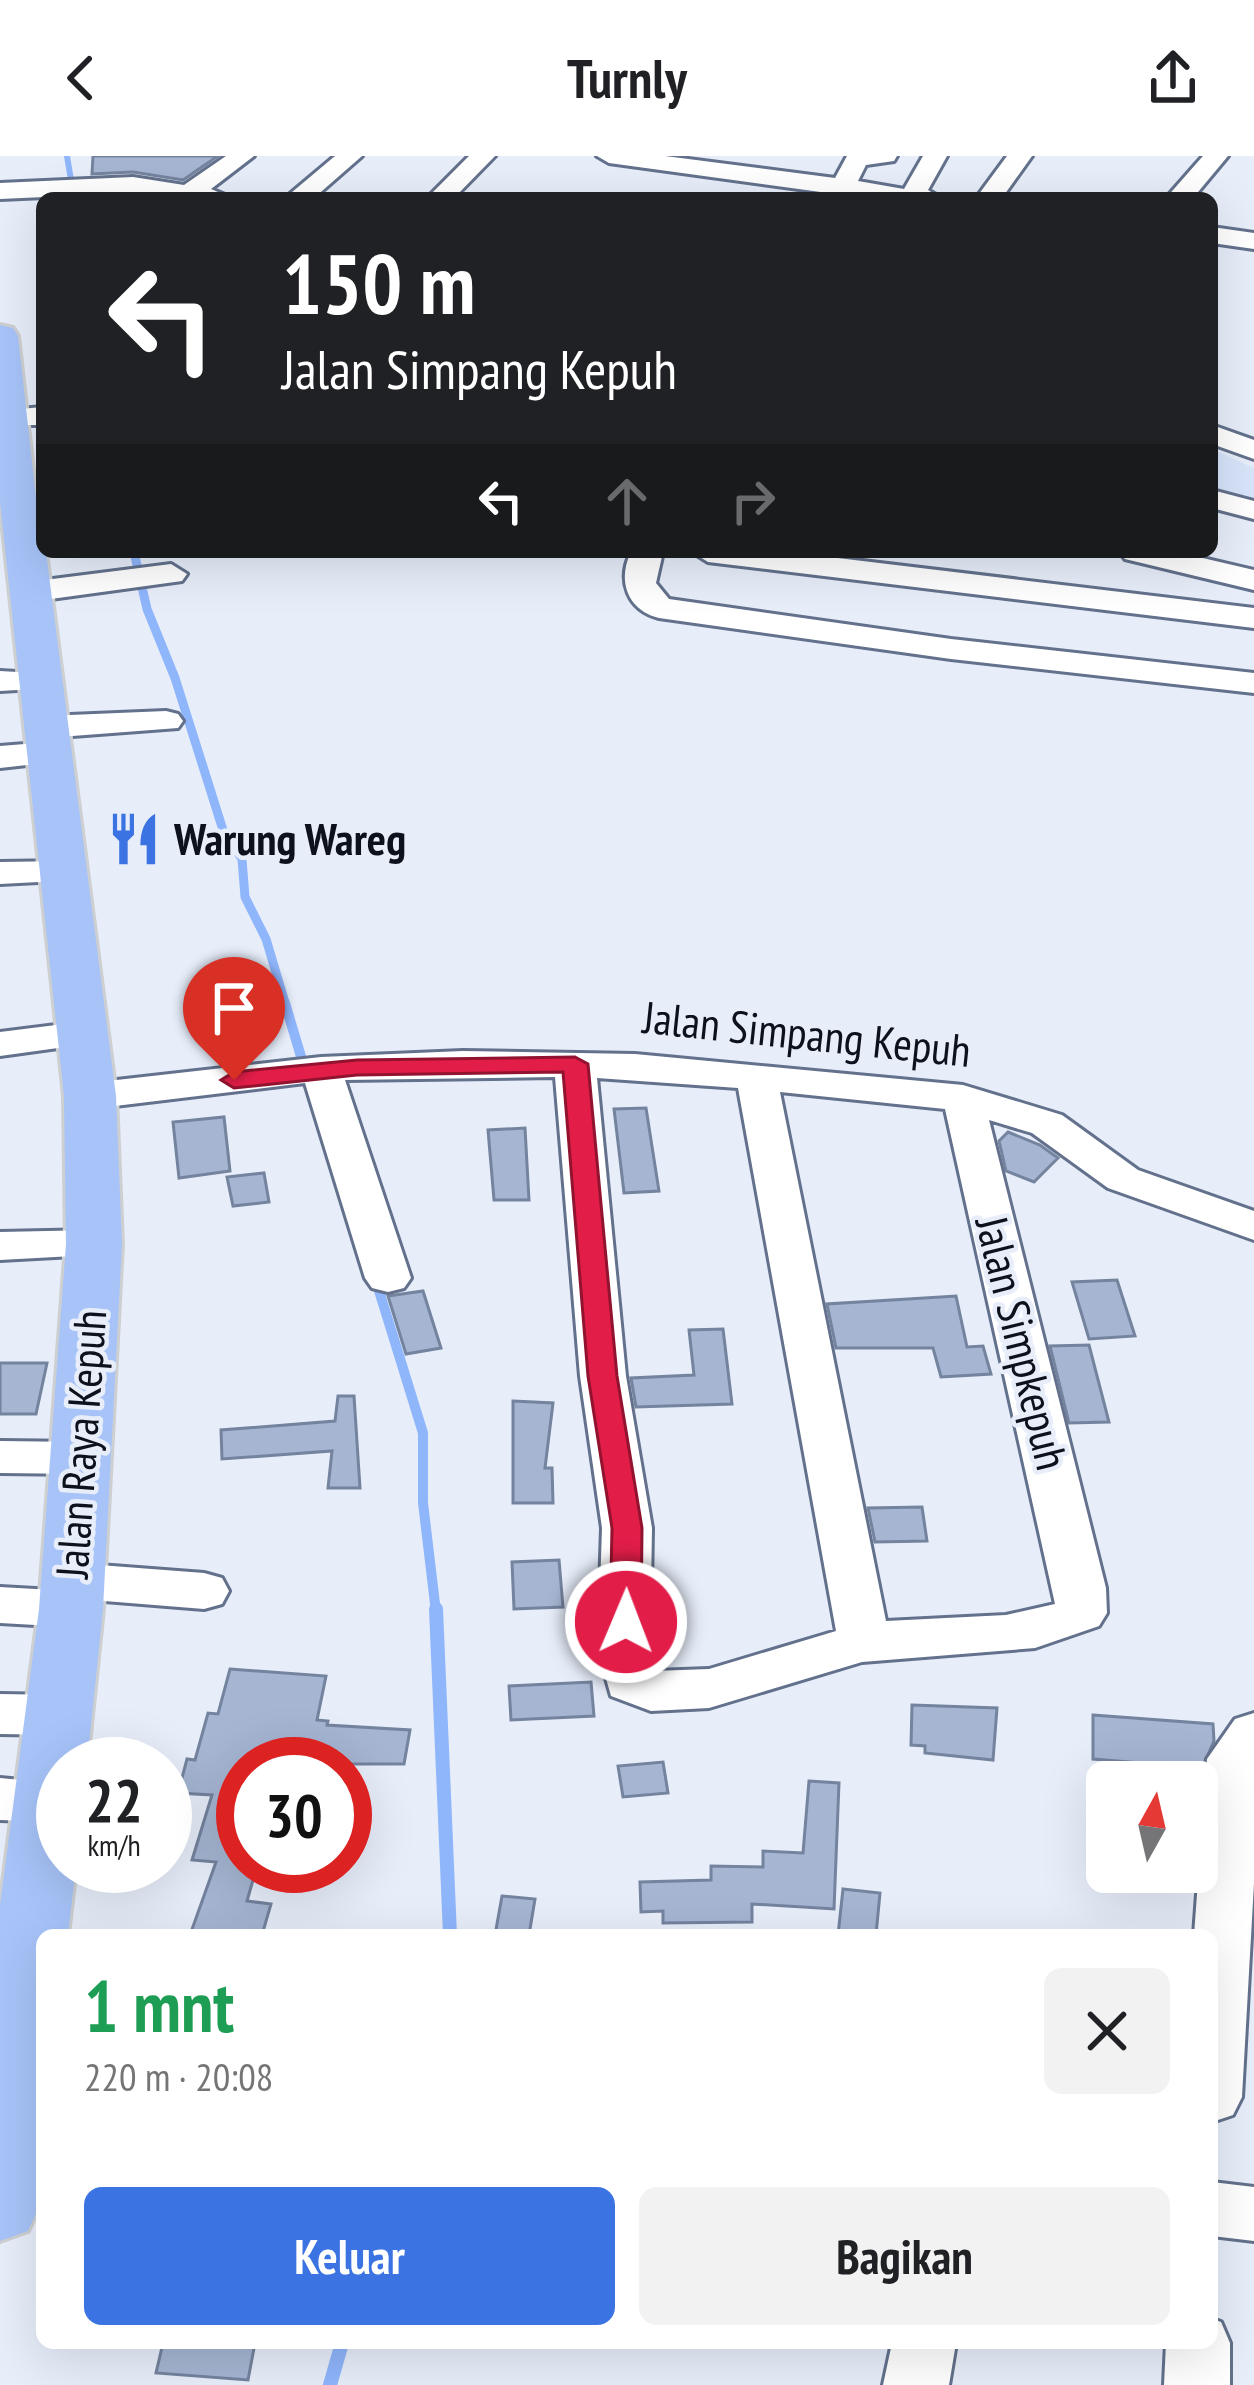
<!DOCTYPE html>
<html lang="id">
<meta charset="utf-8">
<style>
:root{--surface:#fff;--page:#f2f2f2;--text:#202124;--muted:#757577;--accent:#3b73e2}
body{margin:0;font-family:"PT Sans Narrow",sans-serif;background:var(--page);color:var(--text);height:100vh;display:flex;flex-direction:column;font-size:45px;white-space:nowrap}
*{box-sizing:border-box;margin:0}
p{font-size:39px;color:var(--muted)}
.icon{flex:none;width:66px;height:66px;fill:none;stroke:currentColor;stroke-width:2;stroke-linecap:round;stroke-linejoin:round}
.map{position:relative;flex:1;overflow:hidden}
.drawer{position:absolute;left:36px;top:1773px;width:1182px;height:420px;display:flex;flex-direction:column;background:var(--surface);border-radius:18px;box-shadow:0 12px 48px #0002}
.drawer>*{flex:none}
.hud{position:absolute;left:36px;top:36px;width:1182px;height:366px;border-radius:18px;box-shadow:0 12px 48px #0002;background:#202124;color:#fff;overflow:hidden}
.needle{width:78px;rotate:8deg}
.tools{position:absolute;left:1086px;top:1605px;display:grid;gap:24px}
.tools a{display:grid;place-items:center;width:132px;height:132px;border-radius:18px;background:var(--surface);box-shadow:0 12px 48px #0002;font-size:60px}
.speed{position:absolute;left:36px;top:1581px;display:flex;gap:24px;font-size:60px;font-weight:700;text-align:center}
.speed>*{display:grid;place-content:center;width:156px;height:156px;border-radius:50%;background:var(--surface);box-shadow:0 12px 48px #0002;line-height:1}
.speed small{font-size:30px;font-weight:400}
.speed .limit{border:18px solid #d22;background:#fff;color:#111}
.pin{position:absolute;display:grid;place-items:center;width:102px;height:102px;color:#fff;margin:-123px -51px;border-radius:50% 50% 50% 0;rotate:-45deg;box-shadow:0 0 12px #0007}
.pin .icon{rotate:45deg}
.me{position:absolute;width:132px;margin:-66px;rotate:1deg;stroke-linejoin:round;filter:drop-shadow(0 0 9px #0008)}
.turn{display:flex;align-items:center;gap:42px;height:252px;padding:0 48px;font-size:54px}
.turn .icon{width:156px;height:156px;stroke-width:2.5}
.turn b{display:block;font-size:84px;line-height:102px}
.lanes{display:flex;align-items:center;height:114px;padding:0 48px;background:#0003;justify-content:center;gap:60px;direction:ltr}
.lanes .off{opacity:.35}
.round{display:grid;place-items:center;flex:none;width:126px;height:126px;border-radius:18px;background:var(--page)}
.overview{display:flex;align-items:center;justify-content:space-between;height:204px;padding:0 48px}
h1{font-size:72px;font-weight:800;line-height:90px;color:#1e9e55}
.primary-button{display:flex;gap:24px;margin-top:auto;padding:24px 48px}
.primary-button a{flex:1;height:138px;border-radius:18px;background:var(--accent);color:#fff;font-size:48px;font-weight:800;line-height:138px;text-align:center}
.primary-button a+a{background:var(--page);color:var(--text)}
header{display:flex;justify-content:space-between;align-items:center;height:156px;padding:0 48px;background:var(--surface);font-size:54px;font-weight:800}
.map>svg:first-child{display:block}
.built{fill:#d7e4fa}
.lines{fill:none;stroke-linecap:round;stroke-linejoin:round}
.stream-far3{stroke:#8fb5fb;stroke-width:6}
.stream-far2{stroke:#8fb5fb;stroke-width:9}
.stream-far1{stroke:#8fb5fb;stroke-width:10}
.stream{stroke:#8fb5fb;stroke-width:14}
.building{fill:#a5b5d2;stroke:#74839e;stroke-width:3}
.minor-casing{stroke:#63718c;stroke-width:6}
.major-casing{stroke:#cecfd1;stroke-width:6}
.minor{fill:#fff;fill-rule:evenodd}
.major{fill:#a7c3f8;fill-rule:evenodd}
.route{fill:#e11d48;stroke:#92132f;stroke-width:3}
.labels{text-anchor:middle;stroke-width:9;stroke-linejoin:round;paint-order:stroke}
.poi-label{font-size:45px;font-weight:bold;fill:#0c111b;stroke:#e7eefa;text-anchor:start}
.street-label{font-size:45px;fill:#0c111b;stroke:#e7eefa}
</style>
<header><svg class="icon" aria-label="back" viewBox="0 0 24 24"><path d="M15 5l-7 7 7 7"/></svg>Turnly<svg class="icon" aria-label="share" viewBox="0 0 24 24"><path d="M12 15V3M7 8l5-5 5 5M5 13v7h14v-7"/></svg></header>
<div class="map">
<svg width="1254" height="2229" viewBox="0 0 1254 2229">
<rect width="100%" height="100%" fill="#e7eefa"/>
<path class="built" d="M1212 293 1254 312V347L1212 336Z"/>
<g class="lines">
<path class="stream-far3" d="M67 0 74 42"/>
<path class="stream-far2" d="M134 396 147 453 175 522 223 674 242 703 245 741 266 783 286 850"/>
<path class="stream-far1" d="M285 847 305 914
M376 1125 423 1277V1347L436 1456"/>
<path class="stream" d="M436 1453 450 1779
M330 2229 342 2187"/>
</g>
<path class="building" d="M93 0H218L183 24 133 16 92 18Z
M646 952 659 1035 624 1037 614 953Z
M224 961 230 1015 179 1022 173 966Z
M525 972 529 1044H494L488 974Z
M1008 976 1040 989 1058 1002 1034 1026 1006 1015 999 985Z
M264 1017 269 1046 233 1050 227 1021Z
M1117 1124 1135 1180 1089 1183 1072 1126Z
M423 1135 441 1192 406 1198 388 1140Z
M956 1140 967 1191 983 1190 991 1218 941 1221 933 1192H836L827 1148Z
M723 1173 732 1248 636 1251 631 1222 694 1219 689 1174Z
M1089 1189 1109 1266 1069 1267 1050 1190Z
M0 1207H47L36 1258H0Z
M338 1240H354L360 1332H328L332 1295 222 1303 221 1274 335 1265Z
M513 1245 553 1247 545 1312H552L553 1347H513Z
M922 1351 927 1385 875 1386 868 1352Z
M559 1404 563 1451 514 1453 512 1406Z
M230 1513 326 1520 317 1564 328 1565 327 1569 410 1574 404 1608H243V1710H257L247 1745 271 1748 262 1779H190L216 1706 192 1704 212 1639 178 1637 187 1603 195 1604 208 1557 218 1558Z
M591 1526 594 1560 511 1564 509 1530Z
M912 1549 997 1552 993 1604 925 1597V1590L911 1589Z
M1093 1559 1213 1568 1214 1585 1202 1612 1093 1603Z
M663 1606 668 1637 623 1641 618 1610Z
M809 1625 839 1627 834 1753 752 1748V1766L663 1767V1755L641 1756 640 1726 711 1724V1710L763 1711V1695L803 1697Z
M843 1733 880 1737 876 1779H838Z
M502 1740 535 1743 529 1779H495Z
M163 2187H255L248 2224 156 2217Z"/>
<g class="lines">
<defs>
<path id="minor" d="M226 0H254L211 33 232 42 133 37 0 43V27L133 21 184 29Z
M335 0H362L314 42H285Z
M469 0H495L454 42H427Z
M597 0H665L835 22 847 0H897L894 5 866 9 858 25 904 33 923 0H947L928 34 941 42H825L828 37 609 7Z
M1007 0H1032L1002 42H976Z
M1203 0H1228L1193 42H1166Z
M1212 71 1254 77V93L1212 87Z
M42 251V269H0V255Z
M1212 269 1254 284V303L1212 288Z
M1212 334 1254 345V363L1212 352Z
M631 396H663L656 427 669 443 951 483 1254 517V537L951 503 659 462C627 454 617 424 631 396Z
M692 396H788L1254 452V472L708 406Z
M1120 396H1177L1254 414V434L1125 403Z
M171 408 187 418 182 425 29 446 13 436 29 426Z
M0 515 52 518 57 525 52 532 0 535Z
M166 555 178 558 183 565 178 572 46 582 34 578 28 571 34 564 46 560Z
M50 586 63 589 68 597 63 605 0 612V590Z
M64 705 77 708 83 716 77 724 0 728V706Z
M80 866 94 869 100 878 94 887 0 900V876Z
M463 895 635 898 963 929 1062 959 1138 1014 1254 1055V1084L1108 1032 1032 977 989 964 1106 1432 1107 1457 1099 1470 1035 1492 862 1506 709 1552 651 1555 611 1540 598 1494 602 1372 580 1220 555 921 345 924 411 1122 404 1132 388 1136 372 1132 365 1122 305 927 90 953 75 949 69 940 75 931 90 927 321 901ZM597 922 738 932 836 1475 709 1513 654 1515 650 1494 652 1372 626 1220ZM780 936 945 953 1055 1448 1006 1459 886 1465Z
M94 1074 110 1078 116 1088 110 1098 0 1104V1076Z
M0 1285 81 1286 98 1290 105 1302 98 1314 81 1318 0 1317Z
M73 1407 204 1417 222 1422 229 1435 222 1448 204 1453 92 1444 97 1453 89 1466 71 1471 0 1467V1431L53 1434 48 1425 55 1412Z
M0 1538 60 1539 79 1545 87 1559 79 1573 60 1579 0 1578Z
M1254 1557V1727L1242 1941 1233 1959 1212 1966V1779H1194L1207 1603 1235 1563Z
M0 1622 63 1628V1662L50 1666 0 1664Z
M1212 2026 1254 2031V2085L1212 2080Z
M1212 2163 1221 2166 1230 2187V2229H1164L1166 2187H1212Z
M892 2187H956L949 2229H883Z"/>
<path id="major" d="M0 169 13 172 18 180 42 396H46L116 940 122 1088 103 1453 87 1608H63V1710H76L68 1779H42L39 2051 28 2075 0 2085V1749L39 1453 66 1088 64 940 0 346Z"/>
</defs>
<use href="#minor" class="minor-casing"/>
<use href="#major" class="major-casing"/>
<use href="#minor" class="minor"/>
<use href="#major" class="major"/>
</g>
<path class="route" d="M575 901 588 908 617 1220 642 1372 641 1466 637 1473H614L610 1466 612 1372 588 1220 563 916 357 919 234 932 221 924 234 916 357 904Z"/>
<defs>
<symbol id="restaurant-bare" viewBox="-9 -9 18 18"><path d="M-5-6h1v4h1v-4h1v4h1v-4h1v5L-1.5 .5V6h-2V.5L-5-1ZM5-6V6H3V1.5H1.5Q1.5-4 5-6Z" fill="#3b73e2" stroke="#e7eefa" stroke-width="2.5" paint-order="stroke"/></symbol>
</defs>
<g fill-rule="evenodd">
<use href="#restaurant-bare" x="96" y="645" width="76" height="76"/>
</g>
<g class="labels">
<g class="poi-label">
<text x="174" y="699">Warung Wareg</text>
</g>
<g class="street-label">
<text transform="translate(807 878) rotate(6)" y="16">Jalan Simpang Kepuh</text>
<text transform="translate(1022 1187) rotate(76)" y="16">Jalan Simpkepuh</text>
<text transform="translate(81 1288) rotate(-86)" y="16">Jalan Raya Kepuh</text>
</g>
</g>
</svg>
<div class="tools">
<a><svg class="needle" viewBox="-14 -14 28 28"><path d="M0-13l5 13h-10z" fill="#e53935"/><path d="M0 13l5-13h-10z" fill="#757577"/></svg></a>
</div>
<div class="speed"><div>22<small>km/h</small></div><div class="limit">30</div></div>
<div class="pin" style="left:234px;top:924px;background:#d93025"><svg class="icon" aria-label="arrive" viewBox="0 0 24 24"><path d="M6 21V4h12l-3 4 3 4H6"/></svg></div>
<svg class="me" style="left:626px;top:1466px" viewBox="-20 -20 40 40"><circle r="17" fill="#e11d48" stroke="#fff" stroke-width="3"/><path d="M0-11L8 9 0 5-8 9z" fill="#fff"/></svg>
<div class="hud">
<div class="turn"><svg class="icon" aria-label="left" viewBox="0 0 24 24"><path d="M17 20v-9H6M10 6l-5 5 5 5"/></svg><div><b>150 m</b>Jalan Simpang Kepuh</div></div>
<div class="lanes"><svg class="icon" aria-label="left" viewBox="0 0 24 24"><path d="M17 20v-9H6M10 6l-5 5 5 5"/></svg><svg class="icon off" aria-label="ahead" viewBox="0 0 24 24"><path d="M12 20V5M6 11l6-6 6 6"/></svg><svg class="icon off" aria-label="right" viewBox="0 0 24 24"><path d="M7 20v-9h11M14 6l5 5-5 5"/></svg></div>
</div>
<section class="drawer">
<div class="overview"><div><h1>1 mnt</h1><p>220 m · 20:08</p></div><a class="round"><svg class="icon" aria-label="close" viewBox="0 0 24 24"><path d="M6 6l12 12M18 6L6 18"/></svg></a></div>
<div class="primary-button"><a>Keluar</a><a>Bagikan</a></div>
</section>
</div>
